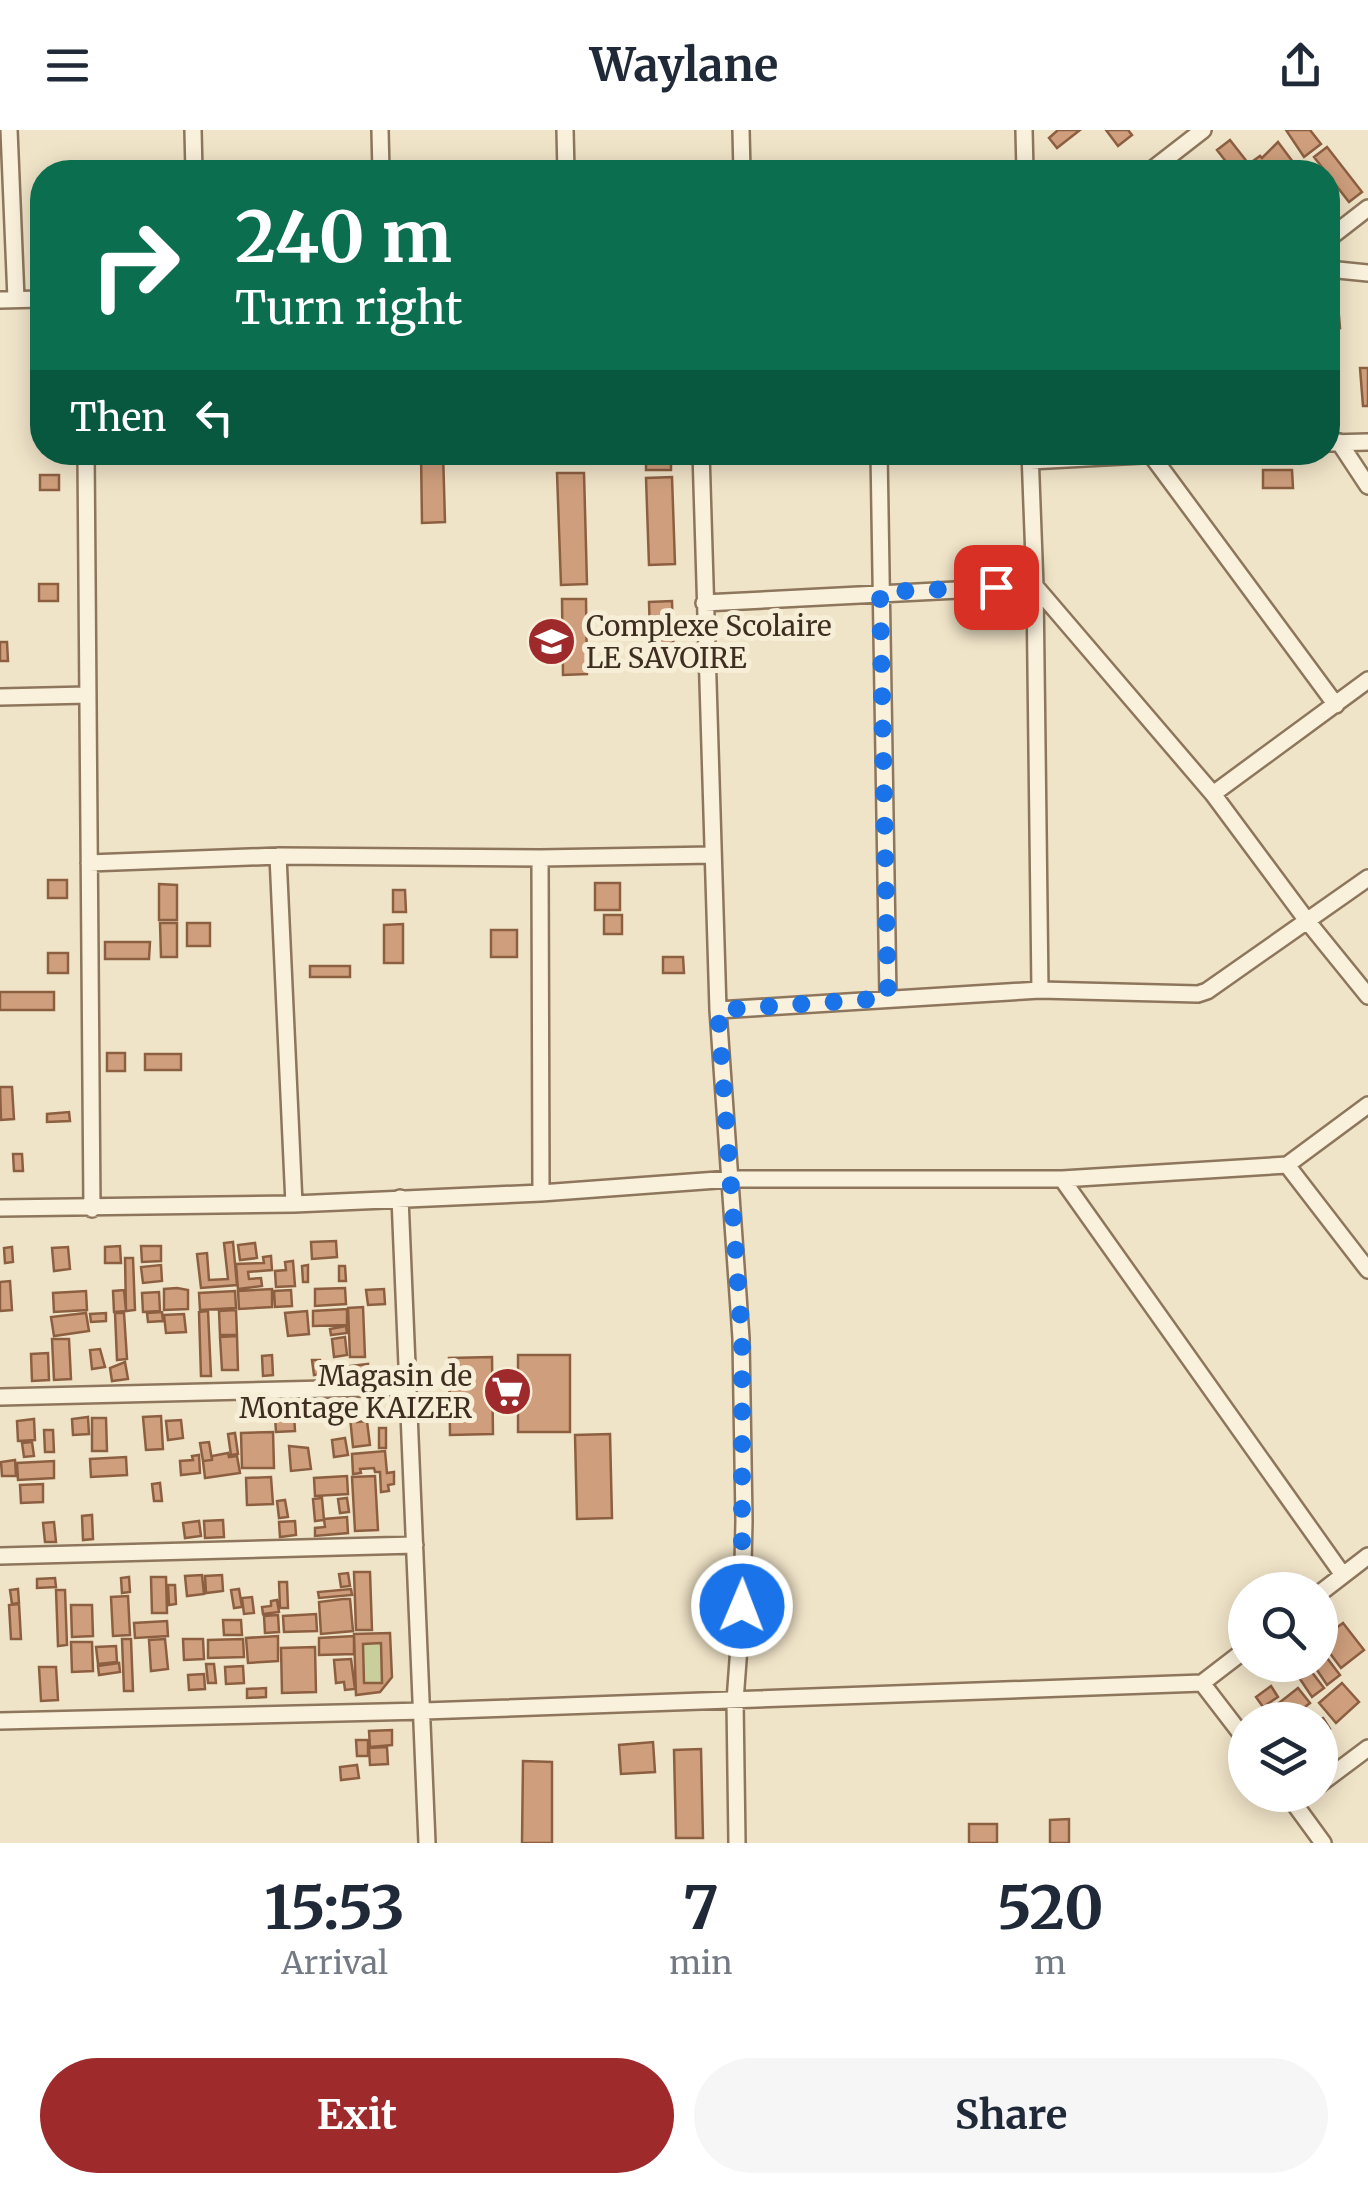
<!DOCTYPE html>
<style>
:root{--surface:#fff;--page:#f6f6f7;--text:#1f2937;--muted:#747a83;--accent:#9e2a2b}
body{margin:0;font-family:Merriweather,serif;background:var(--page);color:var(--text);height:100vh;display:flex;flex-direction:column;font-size:38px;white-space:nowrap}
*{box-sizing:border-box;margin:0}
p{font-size:32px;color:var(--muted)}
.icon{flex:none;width:55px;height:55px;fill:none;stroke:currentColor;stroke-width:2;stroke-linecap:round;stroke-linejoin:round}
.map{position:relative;height:1713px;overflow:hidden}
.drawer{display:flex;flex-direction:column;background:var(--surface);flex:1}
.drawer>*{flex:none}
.top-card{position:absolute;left:30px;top:30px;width:1310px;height:305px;border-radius:40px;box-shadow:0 5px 25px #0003;background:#0b6e4f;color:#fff;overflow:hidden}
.buttons{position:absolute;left:1228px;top:1442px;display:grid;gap:20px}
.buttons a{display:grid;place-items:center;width:110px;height:110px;border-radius:50%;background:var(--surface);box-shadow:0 5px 25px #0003;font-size:50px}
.pin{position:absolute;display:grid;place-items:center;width:85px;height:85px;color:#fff;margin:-42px;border-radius:20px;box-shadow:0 5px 15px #0006}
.me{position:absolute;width:110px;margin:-55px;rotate:1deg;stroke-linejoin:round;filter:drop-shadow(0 0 8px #0008)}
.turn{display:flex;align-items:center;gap:35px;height:210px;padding:0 40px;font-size:45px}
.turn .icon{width:130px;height:130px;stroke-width:2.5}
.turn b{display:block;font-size:70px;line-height:85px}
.then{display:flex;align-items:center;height:95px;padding:0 40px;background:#0003;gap:20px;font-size:38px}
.eta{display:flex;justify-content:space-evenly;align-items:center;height:170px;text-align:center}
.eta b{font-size:60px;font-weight:700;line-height:70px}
.button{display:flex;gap:20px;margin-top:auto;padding:20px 40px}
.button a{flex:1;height:115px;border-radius:60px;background:var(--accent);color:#fff;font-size:40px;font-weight:700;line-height:115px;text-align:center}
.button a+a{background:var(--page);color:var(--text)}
header{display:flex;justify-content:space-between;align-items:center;height:130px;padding:0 40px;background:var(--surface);font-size:45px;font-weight:700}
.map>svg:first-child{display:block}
.green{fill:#c9cf9b}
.building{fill:#cf9f7d;stroke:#8d5f41;stroke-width:2.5;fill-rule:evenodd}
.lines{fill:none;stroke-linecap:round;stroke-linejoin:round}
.minor-casing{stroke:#8d765c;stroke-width:20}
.minor{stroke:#faf1dc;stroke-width:15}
.route{stroke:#1a73e8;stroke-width:18;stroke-dasharray:0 32.4}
.labels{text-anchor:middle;stroke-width:10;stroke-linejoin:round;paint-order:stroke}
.poi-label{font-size:28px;fill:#3d2e20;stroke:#f7eed8;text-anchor:start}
</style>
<header><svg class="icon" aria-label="menu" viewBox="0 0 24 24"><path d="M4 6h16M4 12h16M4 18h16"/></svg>Waylane<svg class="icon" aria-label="share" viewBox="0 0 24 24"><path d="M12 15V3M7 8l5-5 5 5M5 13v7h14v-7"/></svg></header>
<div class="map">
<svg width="1368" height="1713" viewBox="0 0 1368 1713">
<rect width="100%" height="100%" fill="#f0e4c8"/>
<path class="green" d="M381 1513 382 1553H364L363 1514Z"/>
<path class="building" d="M1058 0H1080L1057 18 1049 8Z
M1106 0H1128L1132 5 1118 16Z
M1286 0H1310L1321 14 1304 27Z
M1230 10 1255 42H1234L1217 20Z
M1278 12 1293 32 1280 42H1262L1253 31 1260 26 1262 28Z
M1327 17 1362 62 1349 72 1314 27Z
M1328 175H1338L1340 198 1328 199Z
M1328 218H1338V235H1328Z
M1360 238H1368V276H1363Z
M443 322 445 392 422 393 421 323Z
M559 322H582V332L560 333Z
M646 322H671V340H646Z
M1263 340H1292L1293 358H1263Z
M557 343H584L587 454 561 455Z
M40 345H59V360H40Z
M672 347 675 434 649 435 646 348Z
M39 454H58V471H39Z
M562 469H586L587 544 563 545Z
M672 471 674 536 651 537 649 472Z
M0 512H7L8 531H0Z
M48 750H67V768H48Z
M595 753H620V780H595Z
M159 754 177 755V790H159Z
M393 760H405L406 782H393Z
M604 785H622V804H604Z
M160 793H177V827H161Z
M187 793H210V816H187Z
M403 794V833H384V795Z
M491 800H517V827H491Z
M105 812H150L149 829H105Z
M48 823H68V843H48Z
M663 827H683L684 843H663Z
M310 836H350V847H310Z
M0 862H54V880H0Z
M107 923H125V941H107Z
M145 924H181V940H145Z
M0 957H12L14 989 1 990Z
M69 982 70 991 47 992V984Z
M13 1024H22L23 1041H14Z
M336 1111 337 1127 312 1129 311 1112Z
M233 1112 237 1155 201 1158 197 1124 207 1123 209 1150 228 1149 224 1113Z
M255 1113 257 1128 240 1130 238 1115Z
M120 1116 121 1133H105V1117Z
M141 1116H161V1131L142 1132Z
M12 1117 13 1132 5 1133 4 1118Z
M68 1117 70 1139 54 1141 52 1118Z
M271 1126 272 1140 248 1142 249 1149 261 1148 262 1156 238 1159 236 1134 264 1133 263 1127Z
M125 1128H133L135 1180 126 1181Z
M293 1131 295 1156 276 1157 275 1141 286 1140 285 1132Z
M161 1135 162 1151 143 1153 141 1137Z
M308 1135V1152H303L302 1136Z
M339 1136H345L346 1151H339Z
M10 1151 12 1180 0 1181V1152Z
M177 1158 188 1160V1179L164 1180V1159Z
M345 1158 346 1174 315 1176V1159Z
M272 1159V1177L239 1179 238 1161Z
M384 1159 385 1174 368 1175 366 1160Z
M124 1160 126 1181 114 1182 113 1161Z
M291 1160 292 1176 275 1177 274 1161Z
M86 1161 87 1180 54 1182 53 1163Z
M235 1161 236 1178 200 1180 199 1163Z
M159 1162 160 1181 143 1182 142 1163Z
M363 1177 365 1227H350L348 1178Z
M347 1179V1195L313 1196V1181Z
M236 1180 237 1205H220L219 1181Z
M208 1181 211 1246H201L199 1182Z
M307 1181 309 1204 288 1206 285 1183Z
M162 1182 163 1191 148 1192 147 1183Z
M86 1183 89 1201 54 1206 51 1187Z
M106 1183V1191L91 1192 90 1184Z
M115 1183H124L127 1229 117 1230Z
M184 1184 186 1202 166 1203 164 1185Z
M346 1196 347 1203 331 1205 330 1199Z
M237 1206 238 1240H222L220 1207Z
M345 1207 347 1225 334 1227 332 1209Z
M52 1209H69L71 1249 54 1250Z
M100 1219 105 1237 92 1239 90 1220Z
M48 1223 49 1250 32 1251 31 1224Z
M272 1225 273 1245 263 1246 262 1226Z
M518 1225H570V1302H518Z
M492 1227 493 1304 450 1305 449 1228Z
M312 1230H320L321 1244 314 1245Z
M125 1232 128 1249 112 1251 110 1238Z
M368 1234V1242L351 1243 350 1236Z
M294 1285 295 1301 276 1302 275 1287Z
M161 1286 163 1319 146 1320 143 1287Z
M357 1286V1292L367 1291 370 1315 353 1317 350 1287Z
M88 1287 89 1304 73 1305 72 1289Z
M92 1288H106L107 1321H92Z
M34 1289 35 1310 18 1311 17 1291Z
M181 1290 183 1308 168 1310 166 1291Z
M379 1298H386V1318H379Z
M44 1300H53L54 1322H45Z
M273 1302 274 1338H242L241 1303Z
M235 1303 238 1324 231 1325 228 1304Z
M610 1304 612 1388 577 1389 575 1305Z
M345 1308 348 1325 334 1327 332 1310Z
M32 1312 34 1326 24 1327 22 1313Z
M209 1312 212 1330 203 1331 200 1313Z
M289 1316 308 1318 311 1339 291 1341Z
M385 1321 387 1343 394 1342V1354L388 1355 389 1361 381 1362 380 1342H375L374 1338 360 1339 361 1343 353 1344 352 1324Z
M228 1323 229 1327 237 1326 240 1343 205 1348 203 1331 212 1330V1326Z
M199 1325 200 1343 181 1345 180 1331 193 1330 192 1326Z
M126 1327 127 1345 91 1347 90 1329Z
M15 1330 16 1346H2L1 1332Z
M54 1331V1348L18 1350 17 1333Z
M347 1346 348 1364 315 1366 314 1348Z
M375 1346 378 1400 355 1401 352 1347Z
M271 1347 273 1374 247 1375 246 1348Z
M160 1353 162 1371H154L152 1354Z
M43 1354V1372L21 1373 20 1355Z
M322 1368 324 1390 315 1391 313 1369Z
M347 1368 349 1382 340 1383 338 1369Z
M285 1370 288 1387 279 1388 277 1371Z
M92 1385 93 1409 83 1410 82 1386Z
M347 1387 348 1403 315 1406V1398L325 1397 324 1389Z
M223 1390 224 1407 205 1408 204 1391Z
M199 1391 201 1406 185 1408 183 1393Z
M295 1391 296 1405 280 1407 279 1392Z
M54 1392 56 1412H45L43 1393Z
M354 1442H370L372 1500H356Z
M348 1443 350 1456 341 1457 339 1444Z
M202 1445 204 1464 187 1466 185 1446Z
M222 1445 223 1461 206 1463 205 1446Z
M129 1447 130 1462 122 1463 121 1448Z
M151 1447H166L167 1483H152Z
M55 1448 56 1457 37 1458V1449Z
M279 1452H287L288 1478H280Z
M168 1455H175L176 1474 169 1475Z
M18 1459 19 1473 12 1474 10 1460Z
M239 1459 242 1477 234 1478 231 1460Z
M351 1459 352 1465 319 1468 318 1462Z
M56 1460H65L67 1515 58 1516Z
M128 1466 130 1505 113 1506 111 1467Z
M252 1467 254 1483 244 1484 242 1468Z
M343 1469H350L353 1501 321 1504 319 1472Z
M277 1470 279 1482 263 1484 262 1477 271 1476V1471Z
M19 1474 21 1509H11L9 1475Z
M71 1475H92L93 1506 72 1507Z
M316 1484 317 1501 284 1502 283 1486Z
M278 1485 279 1502 265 1503 264 1486Z
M223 1490H241L242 1505H224Z
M167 1491 168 1506 135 1508 134 1493Z
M1343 1493 1364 1520 1341 1538 1320 1510Z
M390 1503 392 1547 380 1562 356 1565 354 1504ZM381 1513 382 1553H364L363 1514Z
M278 1506V1531L248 1533 246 1508Z
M354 1506V1524L319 1525V1508Z
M122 1509H131L133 1561H124Z
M165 1509 168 1539 151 1541 149 1510Z
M183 1509H203L204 1529 184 1530Z
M243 1509 244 1527 208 1528V1510Z
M71 1512H92L93 1541 72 1542Z
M116 1516 117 1532 98 1534 96 1517Z
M315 1517 316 1562 282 1563 281 1518Z
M1327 1528 1340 1545 1327 1555 1315 1537Z
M351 1529 355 1559 345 1560 344 1552 336 1553 334 1530Z
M119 1533 120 1542 99 1545 98 1536Z
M206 1534H214L216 1553H208Z
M243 1536 244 1553 226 1554 225 1537Z
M39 1537H56L58 1570 41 1571Z
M1311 1541 1324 1558 1312 1567 1300 1549Z
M204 1544 205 1559 189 1560 188 1545Z
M1342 1553 1359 1572 1336 1593 1319 1573Z
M1271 1556 1278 1567 1263 1577 1256 1567Z
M266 1558V1567L247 1568V1559Z
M1298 1558 1310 1573 1291 1588 1279 1573Z
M1272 1576 1281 1588 1254 1590Z
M1323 1588 1330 1599 1320 1606 1319 1590Z
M392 1600V1615L370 1617 369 1601Z
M356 1610H368V1626H357Z
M653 1612 655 1642 621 1644 619 1615Z
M387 1617 388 1634 370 1635 369 1618Z
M701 1619 703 1708H676L674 1620Z
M523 1631 552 1632V1713H522Z
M357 1635 359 1648 341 1650 340 1637Z
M1069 1689V1713H1050V1690Z
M969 1694H997V1713H969Z"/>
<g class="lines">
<defs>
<path id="minor" d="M9 0 16 169
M193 0 194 42
M380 0 381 42
M565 0 566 42
M741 0 742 42
M1024 0 1025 42
M1149 42 1203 0
M1328 109 1368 78
M1328 139 1368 143
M0 170 42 169
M1339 312 1368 356
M1328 313 1368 312
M86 322 92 1079
M701 322 718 880 741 1208 744 1391 742 1476 735 1571 737 1713
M879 322 888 868
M1030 322 1035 456 1040 860
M1152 326 1336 575
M1030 331 1198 322
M704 473 1035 456 1213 664 1308 792 1368 866
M0 567 88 565
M1213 664 1368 550
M278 726 294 1074
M540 728 541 1063
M89 733 278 726 540 728 713 725
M718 880 1040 860 1198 864 1207 861 1368 748
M1287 1035 1368 1140
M1062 1049 1343 1445
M400 1068 427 1713
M0 1078 294 1074 541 1063 731 1049H1062L1287 1035 1368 975
M0 1267 406 1257
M0 1426 415 1415
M1320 1463 1368 1426
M1202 1553 1245 1609
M0 1591 424 1581 1202 1553 1245 1520
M1320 1654 1368 1618
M1288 1665 1323 1713"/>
</defs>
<use href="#minor" class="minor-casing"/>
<use href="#minor" class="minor"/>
</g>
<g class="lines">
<path class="route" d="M742 1476V1208L718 880 888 868 880 462 996 457"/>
</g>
<defs>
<symbol id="school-disc" viewBox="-11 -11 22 22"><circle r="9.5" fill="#9e2a2b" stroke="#f7eed8"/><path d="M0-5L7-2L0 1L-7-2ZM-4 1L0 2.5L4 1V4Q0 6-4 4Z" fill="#fff"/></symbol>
<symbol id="supermarket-disc" viewBox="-11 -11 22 22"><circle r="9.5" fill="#9e2a2b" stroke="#f7eed8"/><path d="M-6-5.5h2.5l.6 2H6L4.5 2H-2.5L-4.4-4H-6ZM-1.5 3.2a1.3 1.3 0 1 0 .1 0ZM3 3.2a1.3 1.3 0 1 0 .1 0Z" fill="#fff"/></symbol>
</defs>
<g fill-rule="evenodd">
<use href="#school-disc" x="524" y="484" width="55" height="55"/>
<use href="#supermarket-disc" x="480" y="1234" width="55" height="55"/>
</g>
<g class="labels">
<g class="poi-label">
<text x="586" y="506">Complexe Scolaire<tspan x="586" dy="32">LE SAVOIRE</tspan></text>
<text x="472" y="1256" text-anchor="end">Magasin de<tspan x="472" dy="32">Montage KAIZER</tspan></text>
</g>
</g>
</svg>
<div class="buttons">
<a><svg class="icon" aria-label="search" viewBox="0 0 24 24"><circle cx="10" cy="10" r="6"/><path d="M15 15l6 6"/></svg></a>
<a><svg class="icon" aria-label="layers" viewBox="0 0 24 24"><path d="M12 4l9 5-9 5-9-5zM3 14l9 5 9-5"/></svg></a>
</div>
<div class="pin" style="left:996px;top:457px;background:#d93025"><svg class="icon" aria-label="arrive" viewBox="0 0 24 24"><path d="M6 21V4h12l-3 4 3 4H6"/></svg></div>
<svg class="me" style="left:742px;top:1476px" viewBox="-20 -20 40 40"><circle r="17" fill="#1a73e8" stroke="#fff" stroke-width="3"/><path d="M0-11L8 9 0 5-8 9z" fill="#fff"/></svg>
<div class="top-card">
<div class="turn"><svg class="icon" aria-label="right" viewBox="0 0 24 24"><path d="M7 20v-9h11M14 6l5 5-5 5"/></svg><div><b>240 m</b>Turn right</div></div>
<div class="then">Then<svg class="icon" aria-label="left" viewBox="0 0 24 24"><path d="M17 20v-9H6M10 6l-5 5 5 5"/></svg></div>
</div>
</div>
<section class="drawer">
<div class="eta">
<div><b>15:53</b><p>Arrival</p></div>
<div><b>7</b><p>min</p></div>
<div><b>520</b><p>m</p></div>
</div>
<div class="button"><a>Exit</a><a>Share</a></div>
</section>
